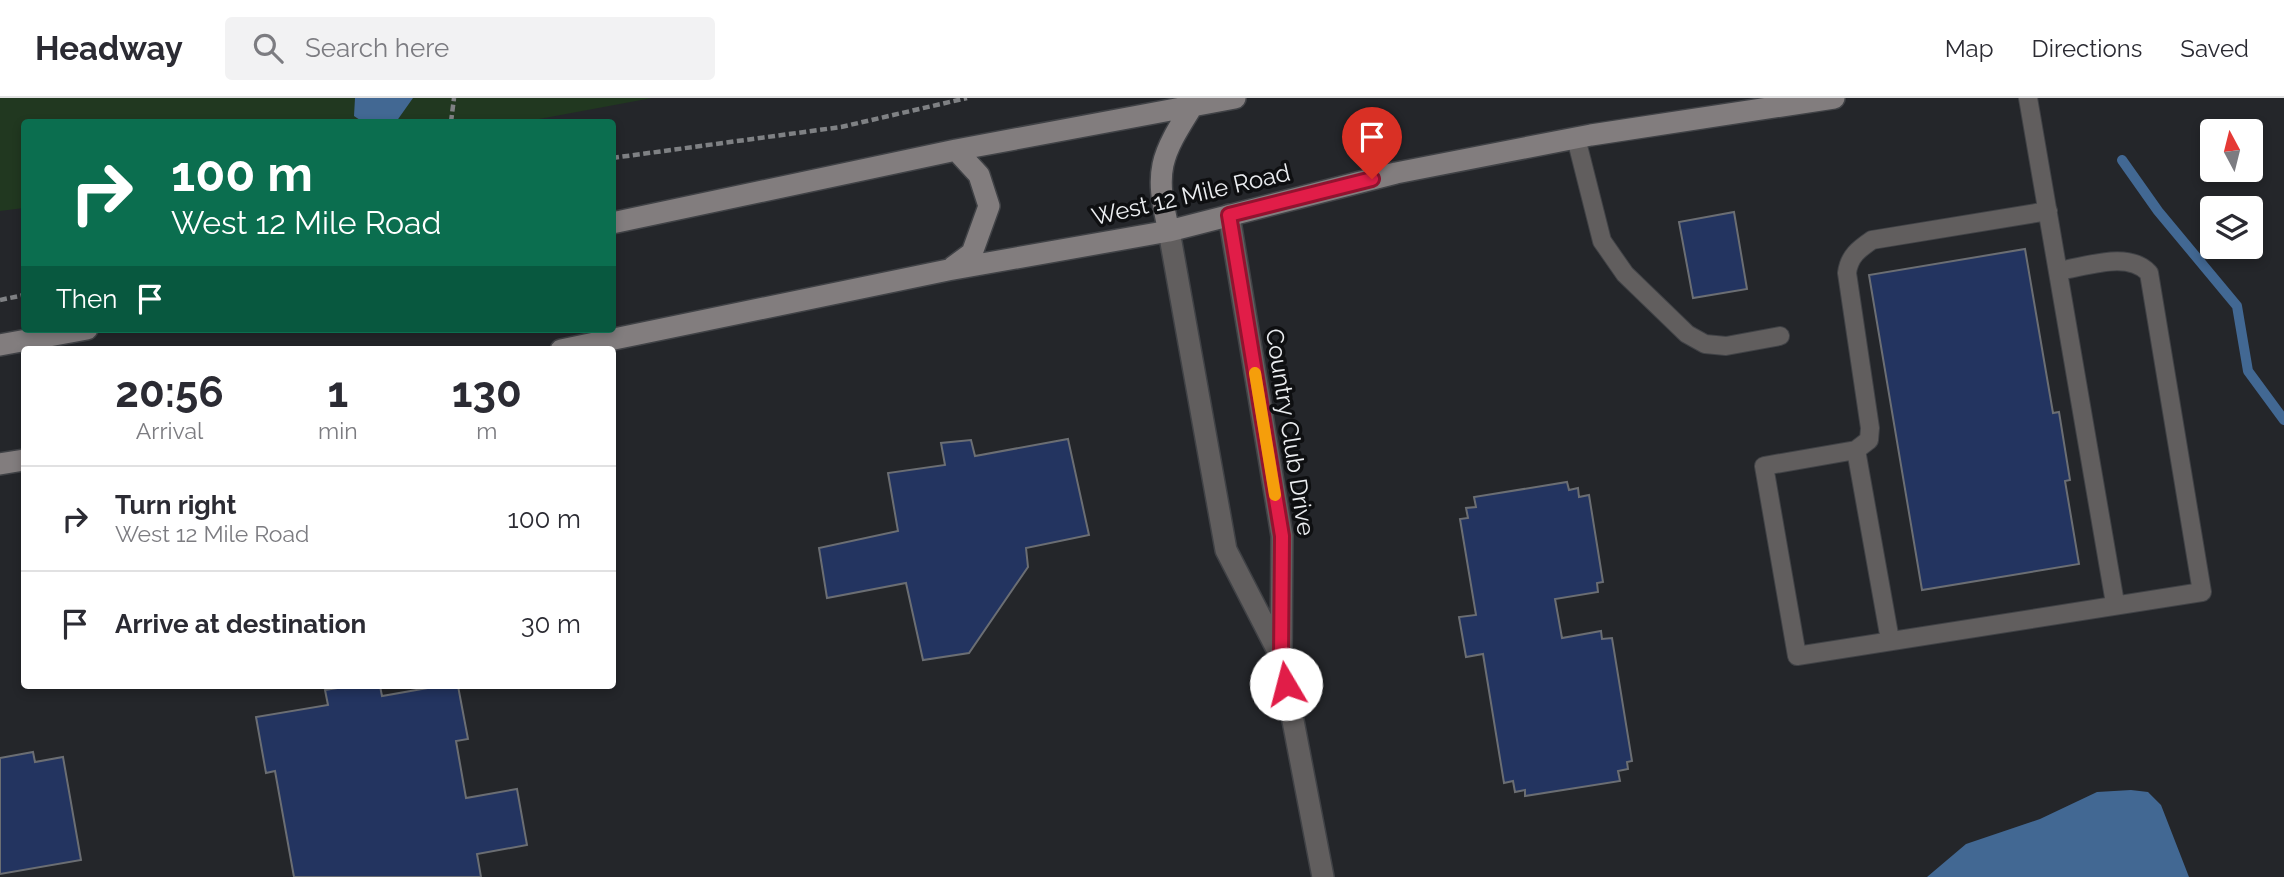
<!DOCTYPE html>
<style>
:root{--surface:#fff;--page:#f2f2f3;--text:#2b2b33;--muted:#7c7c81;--line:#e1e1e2}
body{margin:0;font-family:Raleway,sans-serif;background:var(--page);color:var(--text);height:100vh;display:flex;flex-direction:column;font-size:26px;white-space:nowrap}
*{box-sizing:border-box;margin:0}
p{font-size:23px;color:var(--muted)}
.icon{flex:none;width:38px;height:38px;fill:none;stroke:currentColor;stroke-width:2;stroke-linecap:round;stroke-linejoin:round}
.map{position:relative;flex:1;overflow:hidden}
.side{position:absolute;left:21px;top:248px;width:595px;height:343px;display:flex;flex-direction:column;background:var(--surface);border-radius:7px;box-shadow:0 4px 10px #0003}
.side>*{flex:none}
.hud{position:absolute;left:21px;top:21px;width:595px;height:214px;border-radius:7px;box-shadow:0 4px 10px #0003;background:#0b6e4f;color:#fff;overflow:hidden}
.needle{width:46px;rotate:353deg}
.tools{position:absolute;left:2200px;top:21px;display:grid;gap:14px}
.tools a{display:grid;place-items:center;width:63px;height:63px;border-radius:7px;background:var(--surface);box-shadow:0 4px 10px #0003;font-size:35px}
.pin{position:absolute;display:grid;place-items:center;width:60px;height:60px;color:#fff;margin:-72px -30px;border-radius:50% 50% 50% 0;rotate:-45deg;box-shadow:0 0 7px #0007}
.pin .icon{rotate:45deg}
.me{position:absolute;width:77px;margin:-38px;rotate:352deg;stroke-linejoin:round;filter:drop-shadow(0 0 5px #0008)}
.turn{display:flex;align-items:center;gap:24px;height:147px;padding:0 35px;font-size:32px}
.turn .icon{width:91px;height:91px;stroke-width:2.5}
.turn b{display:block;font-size:49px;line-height:60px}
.then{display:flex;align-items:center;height:66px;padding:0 35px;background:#0003;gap:14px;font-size:26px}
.eta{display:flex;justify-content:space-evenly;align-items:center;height:119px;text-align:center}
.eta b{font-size:42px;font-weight:700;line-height:49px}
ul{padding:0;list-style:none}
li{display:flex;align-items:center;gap:21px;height:105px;padding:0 35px;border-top:2px solid var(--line)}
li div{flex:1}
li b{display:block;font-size:26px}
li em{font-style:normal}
header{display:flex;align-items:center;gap:42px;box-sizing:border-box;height:98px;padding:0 35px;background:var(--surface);border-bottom:2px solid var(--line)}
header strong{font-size:33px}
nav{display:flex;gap:38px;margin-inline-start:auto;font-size:24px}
.search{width:490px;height:63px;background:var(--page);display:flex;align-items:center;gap:18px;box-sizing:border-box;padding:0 24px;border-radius:7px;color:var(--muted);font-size:26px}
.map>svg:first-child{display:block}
.green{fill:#213820}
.water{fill:#426893}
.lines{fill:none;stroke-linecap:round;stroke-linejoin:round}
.stream{stroke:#426893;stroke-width:10}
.building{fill:#233460;stroke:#6b6e73;stroke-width:2}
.lane-casing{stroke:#404246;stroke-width:20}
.street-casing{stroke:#404246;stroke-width:24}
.secondary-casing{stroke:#404246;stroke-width:24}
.path{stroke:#7f8184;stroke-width:4.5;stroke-dasharray:7 3.5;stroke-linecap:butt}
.lane{stroke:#615e5e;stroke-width:18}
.street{stroke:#615e5e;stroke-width:21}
.secondary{stroke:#827d7e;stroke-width:21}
.route-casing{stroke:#92132f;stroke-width:18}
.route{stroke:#e11d48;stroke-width:12}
.slow{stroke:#f59e0b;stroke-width:12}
.labels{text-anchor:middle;stroke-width:7;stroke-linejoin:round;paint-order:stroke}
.street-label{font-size:24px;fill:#ebedf0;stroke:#0e0f11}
</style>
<header>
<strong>Headway</strong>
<div class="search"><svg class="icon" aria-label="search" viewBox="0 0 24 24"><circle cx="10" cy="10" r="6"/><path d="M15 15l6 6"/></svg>Search here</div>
<nav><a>Map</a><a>Directions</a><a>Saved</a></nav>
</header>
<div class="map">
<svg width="2284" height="779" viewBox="0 0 2284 779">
<rect width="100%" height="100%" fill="#24262a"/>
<path class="green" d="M0 0H652L523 24H24V110L0 113Z"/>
<path class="water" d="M355 0H413L396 24H363L354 18Z
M2131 692 2148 694 2161 707 2189 779H1927L1966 746 2040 721 2097 694Z"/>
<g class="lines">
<path class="stream" d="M2122 62 2158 113 2237 208 2248 273 2284 322"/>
</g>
<path class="building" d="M1734 114 1747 191 1693 200 1679 124Z
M2025 151 2053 315 2059 314 2070 382 2065 383 2079 466 1922 492 1869 177Z
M1068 341 1089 437 1026 450 1028 469 969 555 923 562 906 485 827 500 819 450 898 433 888 375 945 367 941 345 971 342 975 358Z
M1567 384 1569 392 1578 390 1579 399 1589 397 1603 484 1597 485 1598 494 1555 501 1562 540 1601 533 1602 541 1612 540 1632 663 1627 664 1628 671 1618 673 1620 683 1525 698V692L1515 694 1513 683 1504 685 1483 556 1466 559 1459 519 1476 517 1460 421 1468 420 1466 410 1476 409 1474 399Z
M350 588H380L382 598 439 588H458L468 641 456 643 466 700 517 691 527 747 477 756 481 779H294L275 673 266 675 256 619 328 607 325 592Z
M33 654 35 664 63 659 81 762 0 776V660Z"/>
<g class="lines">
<defs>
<path id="lane" d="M2028 0 2115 505
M1576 40 1602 143 1625 176 1687 236 1705 246 1726 248 1780 238
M1856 352 1869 342 1870 330 1847 175C1849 158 1859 151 1872 142L2048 113
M1890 542 1856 352 1764 368 1797 558 2202 494 2149 175C2128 152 2086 169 2058 173"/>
<path id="street" d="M1229 117 1282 438 1281 560 1323 779
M1169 133 1226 452 1280 557"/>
<path id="secondary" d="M612 125 956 52 1235 0
M1169 133C1154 72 1160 59 1193 7
M953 169 972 155 989 108 979 77 956 52
M0 247 87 231
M561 252 948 172 1169 133 1396 75 1591 37 1834 0
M0 366 24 362"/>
</defs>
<use href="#lane" class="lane-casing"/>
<use href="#street" class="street-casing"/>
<use href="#secondary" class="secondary-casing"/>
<path class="path" d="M451 24 454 0
M612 60 841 29 967 0
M0 202 24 197"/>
<use href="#lane" class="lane"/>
<use href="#street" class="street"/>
<use href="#secondary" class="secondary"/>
</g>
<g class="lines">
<defs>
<path id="route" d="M1286 586 1281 560 1282 438 1229 117 1372 81"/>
</defs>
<use href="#route" class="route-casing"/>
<use href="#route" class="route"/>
<path class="slow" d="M1255 275 1275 397"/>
</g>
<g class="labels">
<g class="street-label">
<text transform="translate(1191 97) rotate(-13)" y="8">West 12 Mile Road</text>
<text transform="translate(1290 334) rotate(81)" y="8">Country Club Drive</text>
</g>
</g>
</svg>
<div class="tools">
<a><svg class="needle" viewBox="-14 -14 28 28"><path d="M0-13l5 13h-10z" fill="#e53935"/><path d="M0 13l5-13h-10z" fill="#7c7c81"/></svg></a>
<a><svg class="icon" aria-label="layers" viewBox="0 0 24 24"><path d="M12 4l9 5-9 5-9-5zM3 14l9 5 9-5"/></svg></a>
</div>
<div class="pin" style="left:1372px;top:81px;background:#d93025"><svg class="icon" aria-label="arrive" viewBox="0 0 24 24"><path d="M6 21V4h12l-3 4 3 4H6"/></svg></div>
<svg class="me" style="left:1286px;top:586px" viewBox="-20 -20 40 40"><circle r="19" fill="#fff"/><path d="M0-13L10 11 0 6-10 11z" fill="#e11d48"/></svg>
<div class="hud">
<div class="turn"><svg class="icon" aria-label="right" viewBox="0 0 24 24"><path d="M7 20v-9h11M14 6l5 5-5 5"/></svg><div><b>100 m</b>West 12 Mile Road</div></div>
<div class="then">Then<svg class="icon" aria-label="arrive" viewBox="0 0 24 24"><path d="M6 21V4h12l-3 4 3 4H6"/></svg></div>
</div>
<section class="side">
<div class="eta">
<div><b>20:56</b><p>Arrival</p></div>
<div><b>1</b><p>min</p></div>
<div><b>130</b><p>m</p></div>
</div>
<ul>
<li><svg class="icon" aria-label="right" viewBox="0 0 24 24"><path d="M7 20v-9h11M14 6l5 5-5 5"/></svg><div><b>Turn right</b><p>West 12 Mile Road</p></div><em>100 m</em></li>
<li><svg class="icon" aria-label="arrive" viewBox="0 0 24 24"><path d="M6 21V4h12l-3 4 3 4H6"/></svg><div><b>Arrive at destination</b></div><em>30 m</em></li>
</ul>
</section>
</div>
